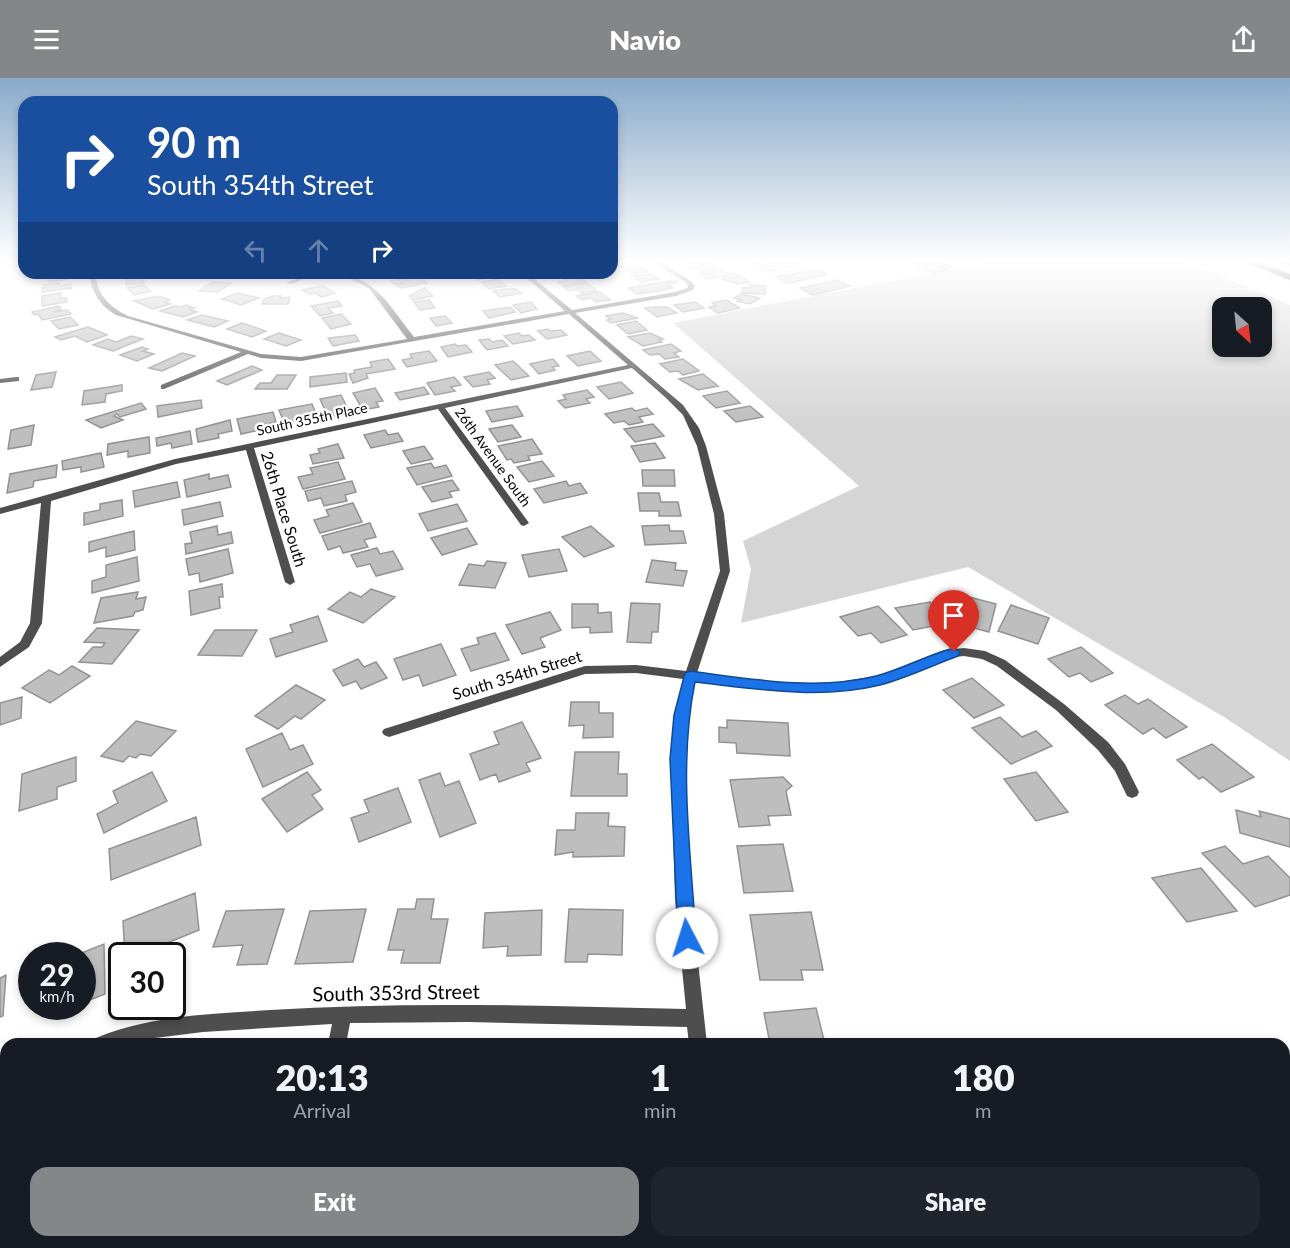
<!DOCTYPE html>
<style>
:root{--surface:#171b24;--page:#20242c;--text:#f1f3f6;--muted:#9ea1a6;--accent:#858687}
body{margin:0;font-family:Lato,sans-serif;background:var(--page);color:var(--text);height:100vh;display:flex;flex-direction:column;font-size:22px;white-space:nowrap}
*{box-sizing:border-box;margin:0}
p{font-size:20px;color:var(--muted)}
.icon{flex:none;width:33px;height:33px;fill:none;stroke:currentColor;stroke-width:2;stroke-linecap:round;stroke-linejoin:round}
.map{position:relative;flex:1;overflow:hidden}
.panel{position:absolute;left:0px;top:960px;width:1290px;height:210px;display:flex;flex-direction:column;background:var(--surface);border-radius:18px 18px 0 0;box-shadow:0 3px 9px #0003}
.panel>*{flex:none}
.guide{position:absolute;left:18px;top:18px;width:600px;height:183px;border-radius:18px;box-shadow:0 3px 9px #0003;background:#1a4fa0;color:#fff;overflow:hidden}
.needle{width:39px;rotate:153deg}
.controls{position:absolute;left:1212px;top:219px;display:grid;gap:12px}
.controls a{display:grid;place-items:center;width:60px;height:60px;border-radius:12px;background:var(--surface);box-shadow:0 3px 9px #0003;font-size:30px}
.speed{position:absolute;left:18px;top:864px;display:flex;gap:12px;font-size:30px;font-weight:700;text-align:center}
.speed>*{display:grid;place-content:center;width:78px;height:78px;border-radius:50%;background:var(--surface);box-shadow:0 3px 9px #0003;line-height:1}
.speed small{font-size:15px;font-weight:400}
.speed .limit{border:3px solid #111;border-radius:9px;background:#fff;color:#111}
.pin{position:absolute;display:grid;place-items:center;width:51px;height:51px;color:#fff;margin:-62px -26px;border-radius:50% 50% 50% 0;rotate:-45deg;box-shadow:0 0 6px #0007}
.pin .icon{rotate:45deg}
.me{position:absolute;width:66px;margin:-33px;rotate:355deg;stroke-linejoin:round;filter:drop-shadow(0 0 4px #0008)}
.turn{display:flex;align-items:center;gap:21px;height:126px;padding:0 30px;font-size:27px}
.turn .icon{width:78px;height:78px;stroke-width:2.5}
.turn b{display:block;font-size:42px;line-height:51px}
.lanes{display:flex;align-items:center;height:57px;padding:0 30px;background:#0003;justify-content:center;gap:30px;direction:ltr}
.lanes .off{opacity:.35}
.eta{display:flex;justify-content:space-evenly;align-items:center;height:102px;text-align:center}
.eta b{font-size:36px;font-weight:800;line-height:42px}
.button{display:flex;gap:12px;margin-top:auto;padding:12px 30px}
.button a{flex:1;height:69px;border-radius:18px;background:var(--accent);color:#fff;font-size:24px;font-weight:800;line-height:69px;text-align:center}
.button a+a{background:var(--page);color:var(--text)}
header{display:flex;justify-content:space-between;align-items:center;height:78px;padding:0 30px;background:var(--accent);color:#fff;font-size:27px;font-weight:800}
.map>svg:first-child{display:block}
.green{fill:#d5d5d5;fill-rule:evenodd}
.building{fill:#bebebe;stroke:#929292;stroke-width:1.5}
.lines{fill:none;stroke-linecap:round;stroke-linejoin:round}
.highway-casing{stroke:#dbdbdb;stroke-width:2}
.lane{fill:#4e4e4e;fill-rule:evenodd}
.street{fill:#4e4e4e;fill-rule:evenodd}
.highway{fill:#000;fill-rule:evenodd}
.route{fill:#1a73e8;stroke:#114b97;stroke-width:1.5}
.labels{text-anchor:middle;stroke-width:5;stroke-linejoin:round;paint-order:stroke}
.far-street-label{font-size:14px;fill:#000;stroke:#fff}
.street-label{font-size:16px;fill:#000;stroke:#fff}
.near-street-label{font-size:20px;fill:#000;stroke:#fff}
</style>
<header><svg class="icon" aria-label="menu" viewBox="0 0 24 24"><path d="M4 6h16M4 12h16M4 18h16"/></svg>Navio<svg class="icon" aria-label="share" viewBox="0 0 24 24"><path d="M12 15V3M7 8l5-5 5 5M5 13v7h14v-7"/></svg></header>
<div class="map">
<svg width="1290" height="1170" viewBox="0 0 1290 1170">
<rect width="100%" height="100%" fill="#fff"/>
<path class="green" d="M995 183H1184L1290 227V683L1224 639 968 489 741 545 751 491 743 463 859 408 673 245ZM1222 230H1262V268H1222Z"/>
<path class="building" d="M612 183H631L634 184 620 189Z
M706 183 716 189 696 192 686 187Z
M782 183 806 184 770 193 759 190H762L759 188 785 184Z
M905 183H927H924L947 191 943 192 946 193 932 194Z
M640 188 648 193 632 196 624 191Z
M719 190 728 195 738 196 708 201 700 196 706 195 701 193Z
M814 192H821L826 195H822L826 197 789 205 776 199Z
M45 195H66L69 201 49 204Z
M495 195 499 198 477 202 472 197Z
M651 196 659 201 641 204 633 198Z
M147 197V200H143L144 205 126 207V200Z
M420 197 427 205 401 210 396 207 404 205 394 206 391 203Z
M577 198 586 204 563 208 558 204 566 203 562 200Z
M739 198 750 204 738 206 721 201Z
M498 201 506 208 489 211 482 204Z
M675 202 678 204 667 206 673 210 659 213 637 216 629 210Z
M837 202 850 208 813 217 800 210Z
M212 204 231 205 218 214 199 213Z
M59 205V208L71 206V210L42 214 43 207Z
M587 205 597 213 582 215 577 211 569 213 564 209Z
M144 207 151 213 134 217 127 210Z
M750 207 766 208 765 216 742 215 743 209 750 210Z
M322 208 335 215 321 219 315 215 309 216 302 212Z
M425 210 433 218 413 222 409 218Z
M506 211H516L521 215 500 219 493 213Z
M600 214 610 222 596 224 591 220 582 222 576 218Z
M61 215V220H66L67 224 42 228V218Z
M237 215 259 220 241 227 222 221Z
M741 216 760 220 750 226 737 223 740 221 734 220Z
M273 218H281L280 220 290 219 288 226H262L264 221Z
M153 219H162L170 222 165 224 171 226 153 231 134 223Z
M429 222 435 230 420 232 414 224Z
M726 222 740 230 718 235 709 229 716 228 712 225Z
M338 223 342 228 328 230 333 235 320 238 311 228Z
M531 224 537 231 521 235 513 227Z
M695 224 704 230 683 234 674 227Z
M186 227 194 230 189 231 197 234 183 239 160 233 174 228 181 229Z
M59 228 61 231 54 234 67 232 71 236 42 242 38 236 34 237 32 234Z
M510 229 515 234 489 240 483 233Z
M656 229H667L677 235 657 239 645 230Z
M623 235 638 240 611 245 607 242 611 241 606 238Z
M341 236 351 246 331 251 322 240Z
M202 237 228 243 214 249 187 242Z
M445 238 452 245 436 248 430 240Z
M70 239 78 247 59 251 51 243Z
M636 243 647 252 628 256 617 247Z
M242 245 266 253 252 259 227 251Z
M88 249 107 257 87 264 75 258 61 262 55 259Z
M548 251 551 253 561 252 567 257 547 261 538 253Z
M279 255 301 262 286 268 264 261Z
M519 255 522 258 529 257 535 262 513 266 504 258Z
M650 255 663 261 659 262 662 264 643 268 628 259Z
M355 257 359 263 333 268 328 260Z
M131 258 143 261 113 273 93 267 108 261 116 264Z
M489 261 492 264 502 262 508 268 487 272 479 262Z
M455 266 457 268 466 267 472 274 448 279 441 269Z
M671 266 681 273 674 275 679 279 665 281 659 276 650 277 643 272Z
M142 269 148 271 143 273 154 276 137 283 120 277Z
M429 273 437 283 407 289 402 282 412 280 410 276Z
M590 273 601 283 578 288 567 278Z
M182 275 195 278 162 293 149 290Z
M388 281 395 291 366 296 368 300 353 305 349 296 355 295 354 292 372 289 370 284Z
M553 281 559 288 552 289 555 292 539 296 530 286Z
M683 281 699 293 683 297 678 293 670 294 660 286Z
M513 283 529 298 511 302 495 287Z
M252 288 262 292 227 307 217 303Z
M56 294 52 309 31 312 36 297Z
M489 294 495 300 487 302 490 306 473 309 464 299Z
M346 295 347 304 310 309V299Z
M703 296 718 308 698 312 679 301Z
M277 297H296L287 311H255L260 305H271Z
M454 299 461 307 451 309 455 313 435 317 427 305Z
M621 304 633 315 609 321 597 309Z
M122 307V313L106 316 105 324 82 327 84 313Z
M424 309 429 316 400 322 395 315Z
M375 310 383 323 376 324 379 329 363 332 353 315Z
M587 312 594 319 586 321 590 325 565 330 558 323 566 321 563 317Z
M727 313 740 325 716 330 703 318Z
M341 317 347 329 341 330 344 336 328 339 320 321Z
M201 322 202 330 158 339 157 328Z
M141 325 146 331 120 339 117 336 114 338 123 342 101 350 86 342Z
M312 326 318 341 301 344 299 339 293 343 284 344 279 332Z
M517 328 523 338 492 344 486 333Z
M750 328 763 339 736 344 724 333Z
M632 330 635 333 647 330 653 336 639 339 643 344 629 347 624 343 614 345 605 336Z
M273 334 276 344 259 348 260 352 241 356 237 341Z
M230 342 232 353 218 356 219 360 198 364 196 351Z
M653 346 664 358 635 364 624 351Z
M34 347 31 367 8 371 11 352Z
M512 347 521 359 498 364 489 351Z
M385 352 388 357 398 355 403 363 371 370 364 357Z
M190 353 192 366 172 370 171 365 157 368 156 360Z
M149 359 150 375 128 379V373L107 377 108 366Z
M532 361 542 376 528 378 530 382 514 385 511 381 507 382 498 368Z
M655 365 665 380 640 384 631 368Z
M338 366 344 380 313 386 310 377 320 375 318 371Z
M424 368 433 381 411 386 403 373Z
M101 375 104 389 81 394V389L63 392 62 383Z
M542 383 554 398 529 404 517 389Z
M338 384 345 401 303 411 298 399 313 396 310 390Z
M431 385 434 390 446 387 452 398 417 407 407 390Z
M57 387 56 399 34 403 33 409 7 415 10 396Z
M642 392H674L675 408H643Z
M209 396V401L228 397 231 409 187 419 184 402Z
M452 402 459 412 449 414 452 419 432 424 422 409Z
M352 403 356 414 345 417 347 423 324 428 321 420 308 423 305 413Z
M566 403 569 408 580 405 587 415 544 425 534 411Z
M177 404 180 419 135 429 133 413Z
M638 415H659L661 424H678L681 438H659V433H640Z
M122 422 123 438 84 447V435L100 432V426Z
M220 424 223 438 184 447 182 432Z
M353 425 362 444 320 455 314 442 329 438 326 432Z
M457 426 467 443 428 453 419 436Z
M370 445 376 459 364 462 368 469 343 475 340 468 328 472 322 458Z
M669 447 670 453H683L686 465 645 467 642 448Z
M217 448 218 457 231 454 233 465 186 476 185 466 192 465 190 454Z
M591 448 614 468 584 479 562 459Z
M467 450 477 466 442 477 431 460Z
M134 453 135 472 106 479V469L89 474V464Z
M377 470 380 476 393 473 403 491 376 498 370 486 357 489 351 477Z
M228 471 233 495 200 504 199 495 189 497 186 481Z
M559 471 567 493 529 499 522 477Z
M137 479 139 503 92 515V503L106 499V487Z
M652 482 676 485 675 492 687 493 683 508 646 504Z
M487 483 506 485 495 510 459 507 469 486 484 488Z
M222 506 223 519H219L220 530 191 537 189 513Z
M371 511 395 519 363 545 328 531 350 514 361 519Z
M138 514 136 521 146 519 143 532 135 534 133 538 94 545 101 520Z
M958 516 996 526 989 554 963 547 965 537 953 534Z
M930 524 949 545 913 552 895 530Z
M631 525 660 526 658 554H652L651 565 627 564Z
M572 526H598V535L611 534 612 554 590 555V549L572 550Z
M1011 527 1049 540 1038 566 998 553Z
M878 528 907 557 881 565 871 555 858 558 840 539Z
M550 534 561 552 540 560 545 569 522 576 506 547Z
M318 538 327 563 276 579 270 561 293 554 290 547Z
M97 550 139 552 112 586 79 584 93 569H102L105 565 84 564Z
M215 552H257L242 578 198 577Z
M495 555 509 582 471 593 461 571 479 566 477 560Z
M441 566 456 597 423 608 419 597 403 602 394 581Z
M1081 569 1113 595 1091 604 1080 595 1069 599 1048 581Z
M358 581 364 589 376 584 387 600 361 611 356 603 343 608 333 592Z
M72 588 90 598 50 625 22 610 49 592 59 597Z
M972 600 1004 627 974 640 943 612Z
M296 607 325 622 301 641 295 638 278 651 255 638Z
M1125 617 1138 626 1148 621 1187 649 1166 660 1153 650 1143 656 1105 627Z
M22 619 21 640 0 647V625Z
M571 624H599V635H613V659L583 660 584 647 569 648Z
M1000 639 1022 659 1036 653 1052 668 1011 686 972 650Z
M727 642 788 645 790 678 737 675 736 665 719 664V649L727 650Z
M136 643 176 653 151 678 140 676 136 680 129 678 123 684 101 678Z
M522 644 541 680 526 685 530 693 499 704 496 696 480 702 470 676 499 666 494 654Z
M282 655 290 672 303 667 313 686 263 709 246 671Z
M1212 666 1254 699 1221 714 1203 699 1199 701 1177 682Z
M575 674H619L618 696H627V718H571Z
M76 679V703L57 709V721L19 733 22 696Z
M152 694 167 723 104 755 97 736 118 725 113 713Z
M307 694 321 712 312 717 323 731 287 754 262 721Z
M1036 694 1068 734 1036 743 1004 701Z
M440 695 445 708 459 703 476 745 440 759 419 702Z
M783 699 792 708 786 713 791 737 768 738 770 747 739 749 730 702Z
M398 710 411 744 359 764 351 740 369 734 364 722Z
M1236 732 1261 739 1259 733 1290 741V769L1240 755Z
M576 735H609L608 748 625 749 624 778 573 779V774L555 777 557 752H575Z
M196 739 201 767 111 802 109 771Z
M783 766 793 813 744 815 737 768Z
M1225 768 1243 786 1268 778 1290 800V817L1255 829 1202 775Z
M1201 790 1237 833 1187 844 1152 800Z
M195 815 199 852 167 865 168 878H125L123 843Z
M417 821H434L431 841H448L440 885H401L404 872H388L398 831H415Z
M284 831 267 886 237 887 243 867 213 869 226 833Z
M366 831 353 884 295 886 310 833Z
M569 831 623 832 622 877 588 876 587 884H565Z
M542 832 541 877 507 878 508 868 483 870 485 835Z
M811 834 823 892H801L803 902H760L750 837Z
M104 866 105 916 82 925V878H74Z
M6 897 3 938 0 939V900Z
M816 930 825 966H770L764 935Z
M6 1072V1131L0 1134V1074Z
M438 1164H450L456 1170H433Z
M597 1164H669L670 1170H574L597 1166Z
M1095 1164H1144L1149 1170H1088Z"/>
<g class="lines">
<defs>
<path id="highway" d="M1243 183H1253L1290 196V202Z
M1280 183H1290V188Z"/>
</defs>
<use href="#highway" class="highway-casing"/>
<path class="lane" d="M758 183H769L753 187 750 185Z
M932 183H938L953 189 948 190Z
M16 299H19V303L0 305V301Z"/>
<path class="street" d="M0 183H20L0 187Z
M652 183H658L691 203 695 208 693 212 676 218 575 235 683 327 699 350 706 368 724 436 730 493 697 595 775 605 825 606 878 598 944 572 964 570 985 573 1005 582 1064 626 1108 664 1125 686 1139 714 1137 718 1132 720 1127 718 1115 693 1098 672 1056 632 997 588 982 581 964 578 946 580 880 606 825 614 775 613 695 603 687 637 685 681 691 820 707 966H689L687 949 468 944 350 945 346 966H328L332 946 203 954 147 961 131 966H93L96 960C151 937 211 936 270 932 409 923 547 928 686 931L675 820 671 681 675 637 683 601 636 595 585 596 389 659 384 657 382 654 384 651 585 588 636 587 686 593 720 493 714 436 697 368 683 337 665 319 632 290 445 330 529 445 524 448 521 447 438 331 254 370 295 504 290 507 285 504 246 372 176 386 51 423 42 545 29 569 0 589V579L20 564 30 545 41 425 0 436V430L175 381 628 287 569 236 301 283 261 280 248 276 164 311H161V307L241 274 116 237C99 227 92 214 89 195H95C98 217 108 228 128 238L261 276 301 279 407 261 369 210 353 202 325 195C375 195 386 224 414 259L565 233 521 195H527L572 232 675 214 688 210 687 205Z
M311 195H319L291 206 286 205Z
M6 992V1011L0 1013V994Z
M723 1164H745L747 1170H725Z"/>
<use href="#highway" class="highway"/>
</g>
<linearGradient id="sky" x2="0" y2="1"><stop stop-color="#89aaca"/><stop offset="0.53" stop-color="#fff"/><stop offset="1" stop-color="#fff" stop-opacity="0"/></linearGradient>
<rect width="1290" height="346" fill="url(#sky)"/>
<path class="route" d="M954 570 960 574 958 578C933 587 907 600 880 607 819 622 757 611 695 604 678 687 691 775 696 860L693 866 687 869 680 866 678 860 670 681 674 637 685 595 690 593C751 601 816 613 876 598 903 591 927 577 954 570Z"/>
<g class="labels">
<g class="far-street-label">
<text transform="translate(312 341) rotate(-12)" y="5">South 355th Place</text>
<text transform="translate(493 379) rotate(54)" y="5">26th Avenue South</text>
</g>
<g class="street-label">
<text transform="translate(284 431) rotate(73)" y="6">26th Place South</text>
<text transform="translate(517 597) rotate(-17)" y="6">South 354th Street</text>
</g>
<g class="near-street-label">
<text transform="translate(396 915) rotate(-1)" y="7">South 353rd Street</text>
</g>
</g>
</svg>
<div class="controls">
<a><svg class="needle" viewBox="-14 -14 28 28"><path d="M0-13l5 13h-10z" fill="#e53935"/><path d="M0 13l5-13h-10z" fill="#9ea1a6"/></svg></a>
</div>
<div class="speed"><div>29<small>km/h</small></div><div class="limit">30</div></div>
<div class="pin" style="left:954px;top:574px;background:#d93025"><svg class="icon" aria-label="arrive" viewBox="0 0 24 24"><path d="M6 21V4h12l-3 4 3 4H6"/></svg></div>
<svg class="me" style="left:687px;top:860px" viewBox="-20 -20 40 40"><circle r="19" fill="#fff"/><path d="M0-13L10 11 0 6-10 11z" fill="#1a73e8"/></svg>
<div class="guide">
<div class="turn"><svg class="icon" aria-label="right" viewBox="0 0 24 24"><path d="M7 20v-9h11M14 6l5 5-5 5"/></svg><div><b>90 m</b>South 354th Street</div></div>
<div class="lanes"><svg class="icon off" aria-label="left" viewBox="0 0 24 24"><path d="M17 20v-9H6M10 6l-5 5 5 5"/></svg><svg class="icon off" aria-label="ahead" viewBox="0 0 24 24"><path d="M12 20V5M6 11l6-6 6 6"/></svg><svg class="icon" aria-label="right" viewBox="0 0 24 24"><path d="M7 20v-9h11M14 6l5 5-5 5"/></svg></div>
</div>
<section class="panel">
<div class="eta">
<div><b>20:13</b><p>Arrival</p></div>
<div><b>1</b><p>min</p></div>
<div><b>180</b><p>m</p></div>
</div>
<div class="button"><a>Exit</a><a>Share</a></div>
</section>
</div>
